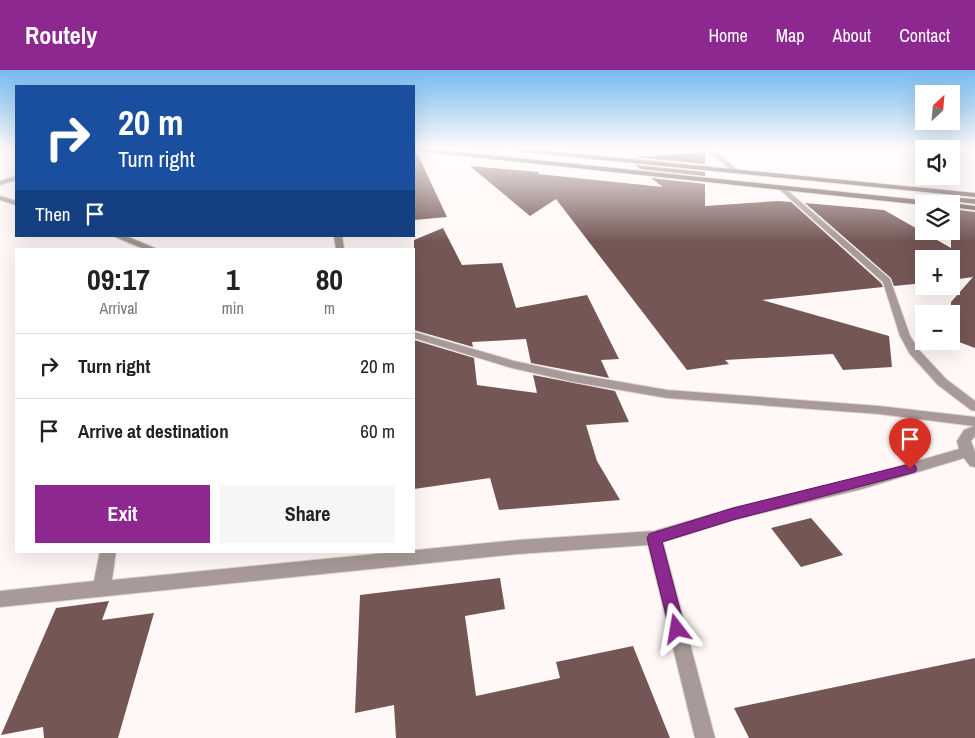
<!DOCTYPE html>
<meta charset="utf-8">
<style>
:root{--surface:#fff;--page:#f6f6f6;--text:#222;--muted:#767676;--line:#e0e0e0;--accent:#8c288f}
body{margin:0;font-family:"Archivo Narrow",sans-serif;background:var(--page);color:var(--text);height:100vh;display:flex;flex-direction:column;font-size:19px;white-space:nowrap}
*{box-sizing:border-box;margin:0}
p{font-size:16px;color:var(--muted)}
.icon{flex:none;width:28px;height:28px;fill:none;stroke:currentColor;stroke-width:2;stroke-linecap:round;stroke-linejoin:round}
.map{position:relative;flex:1;overflow:hidden}
.details{position:absolute;left:15px;top:178px;width:400px;height:305px;display:flex;flex-direction:column;background:var(--surface);border-radius:0px;box-shadow:0 5px 20px #0002}
.details>*{flex:none}
.top-card{position:absolute;left:15px;top:15px;width:400px;height:152px;border-radius:0px;box-shadow:0 5px 20px #0002;background:#1a4fa0;color:#fff;overflow:hidden}
.needle{width:32px;rotate:26deg}
.fabs{position:absolute;left:915px;top:15px;display:grid;gap:10px}
.fabs a{display:grid;place-items:center;width:45px;height:45px;border-radius:0px;background:var(--surface);box-shadow:0 5px 20px #0002;font-size:25px}
.pin{position:absolute;display:grid;place-items:center;width:42px;height:42px;color:#fff;margin:-51px -21px;border-radius:50% 50% 50% 0;rotate:-45deg;box-shadow:0 0 5px #0007}
.pin .icon{rotate:45deg}
.me{position:absolute;width:55px;margin:-28px;rotate:346deg;stroke-linejoin:round;filter:drop-shadow(0 0 4px #0008)}
.turn{display:flex;align-items:center;gap:18px;height:105px;padding:0 20px;font-size:22px}
.turn .icon{width:65px;height:65px;stroke-width:2.5}
.turn b{display:block;font-size:35px;line-height:42px}
.then{display:flex;align-items:center;height:48px;padding:0 20px;background:#0003;gap:10px;font-size:19px}
.eta{display:flex;justify-content:space-evenly;align-items:center;height:85px;text-align:center}
.eta b{font-size:30px;font-weight:700;line-height:35px}
.primary-button{display:flex;gap:10px;margin-top:auto;padding:10px 20px}
.primary-button a{flex:1;height:58px;border-radius:0px;background:var(--accent);color:#fff;font-size:20px;font-weight:700;line-height:58px;text-align:center}
.primary-button a+a{background:var(--page);color:var(--text)}
ul{padding:0;list-style:none}
li{display:flex;align-items:center;gap:15px;height:65px;padding:0 20px;border-top:1px solid var(--line)}
li div{flex:1}
li b{display:block;font-size:19px}
li em{font-style:normal}
header{display:flex;align-items:center;gap:30px;box-sizing:border-box;height:70px;padding:0 25px;background:var(--accent);color:#fff}
header strong{font-size:24px}
nav{display:flex;gap:28px;margin-inline-start:auto;font-size:18px}
.map>svg:first-child{display:block}
.building{fill:#745755}
.lines{fill:none;stroke-linecap:round;stroke-linejoin:round}
.minor-casing{stroke:#ddd5d3;stroke-width:2}
.major-casing{stroke:#ddd5d3;stroke-width:2}
.minor{fill:#a89a98;fill-rule:evenodd}
.major{fill:#644d49;fill-rule:evenodd}
.route{fill:#8c288f;stroke:#5b1a5d}
</style>
<header>
<strong>Routely</strong>
<nav><a>Home</a><a>Map</a><a>About</a><a>Contact</a></nav>
</header>
<div class="map">
<svg width="975" height="668" viewBox="0 0 975 668">
<rect width="100%" height="100%" fill="#fff8f6"/>
<path class="building" d="M414 81 417 83 447 147 414 150Z
M705 82V94L635 87Z
M635 95 705 102V106L640 99Z
M470 96 539 102 538 104 663 117 651 108 705 114V136L778 131 791 132 881 213 883 217 762 230 889 266 892 297 843 300 833 284 725 290 729 294 687 300 556 129 530 146Z
M951 127 975 129V134L951 131Z
M805 133 884 140 951 178V139L975 142V278L951 269V232L973 207 951 210V189H924V213L894 216 891 208Z
M443 158 462 195 502 193 516 238 587 225 619 289 601 290 609 308 531 293 526 269 472 272 473 277 414 260V170Z
M414 270 474 288 477 315 537 323 533 305 615 321 629 352 586 355 597 391 620 430 499 440 490 408 414 419Z
M811 448 843 485 801 497 771 458Z
M500 508 505 539 465 546 476 626 560 608 556 592 633 576 670 668H396L394 635 355 643 360 525Z
M109 531 102 550 154 543 118 668H44L43 657 1 665 56 538Z
M975 588V668H749L734 638Z"/>
<g class="lines">
<defs>
<path id="minor" d="M706 79H713L736 99V101H732Z
M16 106V110L0 115V111Z
M778 116H782L890 209 910 266 919 280 946 309 975 331V341L971 340 938 315 910 284 900 266 883 212 778 118Z
M0 126 16 131V135L0 130Z
M113 166H126L157 179H144Z
M334 166H342L344 179H336Z
M414 262 514 291 574 304 667 320 879 336 975 347V366L971 371 975 382V397L970 396 964 388 862 419 733 450 663 472 715 668H695L648 475 518 484 0 537V521L94 511 100 481H116L112 510 518 470 654 461 733 438 862 407 959 379 957 371 964 360 974 356 879 344 667 328 574 312 512 298 414 268Z"/>
<path id="major" d="M414 79H432L940 132 944 134 924 135 416 81Z
M510 79H530L975 123V127L513 81Z
M951 133 975 136V140L951 137V134H948Z"/>
</defs>
<use href="#minor" class="minor-casing"/>
<use href="#major" class="major-casing"/>
<use href="#minor" class="minor"/>
<use href="#major" class="major"/>
</g>
<linearGradient id="sky" x2="0" y2="1"><stop stop-color="#75baef"/><stop offset="0.46" stop-color="#fffcfb"/><stop offset="1" stop-color="#fffcfb" stop-opacity="0"/></linearGradient>
<rect width="975" height="172" fill="url(#sky)"/>
<path class="route" d="M910 394 915 395 917 399 915 402 733 450 662 472 685 559 683 565 677 567 671 565 647 468 649 464 733 438Z"/>
</svg>
<div class="fabs">
<a><svg class="needle" viewBox="-14 -14 28 28"><path d="M0-13l5 13h-10z" fill="#e53935"/><path d="M0 13l5-13h-10z" fill="#767676"/></svg></a>
<a><svg class="icon" aria-label="sound" viewBox="0 0 24 24"><path d="M4 9h4l5-4v14l-5-4H4zM17 9q2 3 0 6"/></svg></a>
<a><svg class="icon" aria-label="layers" viewBox="0 0 24 24"><path d="M12 4l9 5-9 5-9-5zM3 14l9 5 9-5"/></svg></a>
<a>+</a>
<a>−</a>
</div>
<div class="pin" style="left:910px;top:399px;background:#d93025"><svg class="icon" aria-label="arrive" viewBox="0 0 24 24"><path d="M6 21V4h12l-3 4 3 4H6"/></svg></div>
<svg class="me" style="left:677px;top:559px" viewBox="-20 -20 40 40"><path d="M0-17L14 15 0 8-14 15z" fill="#8c288f" stroke="#fff" stroke-width="4"/></svg>
<div class="top-card">
<div class="turn"><svg class="icon" aria-label="right" viewBox="0 0 24 24"><path d="M7 20v-9h11M14 6l5 5-5 5"/></svg><div><b>20 m</b>Turn right</div></div>
<div class="then">Then<svg class="icon" aria-label="arrive" viewBox="0 0 24 24"><path d="M6 21V4h12l-3 4 3 4H6"/></svg></div>
</div>
<section class="details">
<div class="eta">
<div><b>09:17</b><p>Arrival</p></div>
<div><b>1</b><p>min</p></div>
<div><b>80</b><p>m</p></div>
</div>
<ul>
<li><svg class="icon" aria-label="right" viewBox="0 0 24 24"><path d="M7 20v-9h11M14 6l5 5-5 5"/></svg><div><b>Turn right</b></div><em>20 m</em></li>
<li><svg class="icon" aria-label="arrive" viewBox="0 0 24 24"><path d="M6 21V4h12l-3 4 3 4H6"/></svg><div><b>Arrive at destination</b></div><em>60 m</em></li>
</ul>
<div class="primary-button"><a>Exit</a><a>Share</a></div>
</section>
</div>
